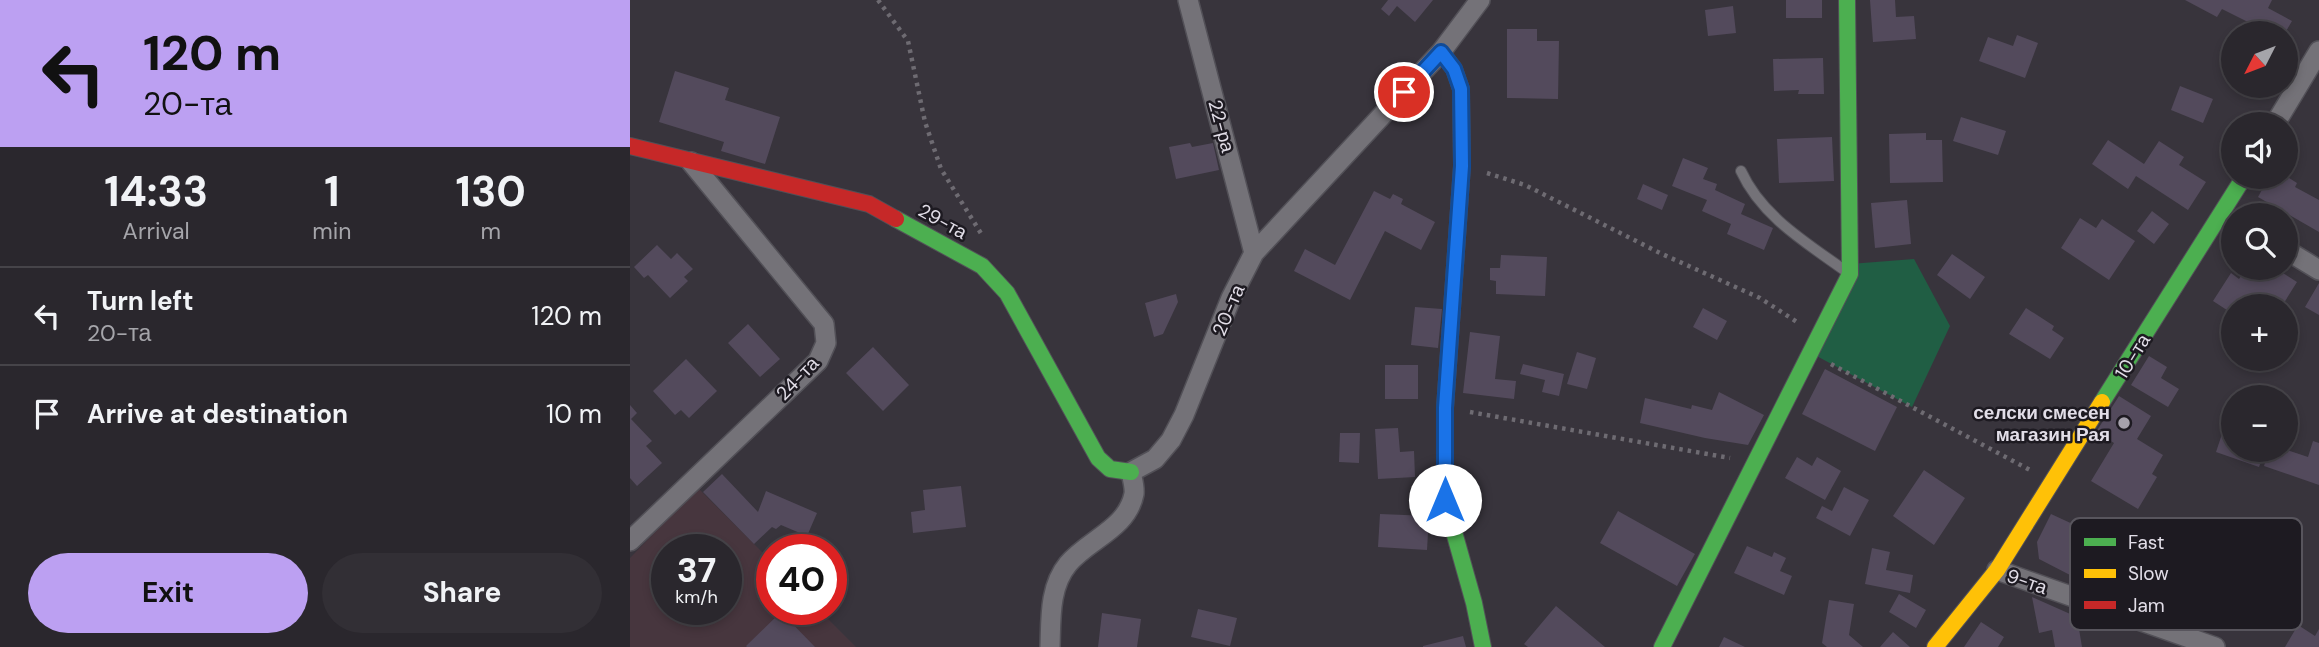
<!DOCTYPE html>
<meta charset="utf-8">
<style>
:root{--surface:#2a272d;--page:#322f35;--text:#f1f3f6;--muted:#a5a5aa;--line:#464449;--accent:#bca0f2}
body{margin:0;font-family:"DM Sans",sans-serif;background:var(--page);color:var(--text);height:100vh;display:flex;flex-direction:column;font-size:26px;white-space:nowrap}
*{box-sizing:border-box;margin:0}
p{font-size:23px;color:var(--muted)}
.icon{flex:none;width:38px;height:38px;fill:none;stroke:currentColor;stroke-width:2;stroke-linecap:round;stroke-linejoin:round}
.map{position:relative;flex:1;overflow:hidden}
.sheet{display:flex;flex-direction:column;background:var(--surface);width:630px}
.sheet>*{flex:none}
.hud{background:#bca0f2;color:#111;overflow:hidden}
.needle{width:46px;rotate:228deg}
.fabs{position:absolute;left:1591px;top:21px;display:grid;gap:14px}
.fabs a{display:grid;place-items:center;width:77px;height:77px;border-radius:50%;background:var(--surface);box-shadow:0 4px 10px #0003,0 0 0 2px var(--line);font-size:35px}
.speed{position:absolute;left:21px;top:534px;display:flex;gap:14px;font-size:35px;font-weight:700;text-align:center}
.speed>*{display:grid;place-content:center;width:91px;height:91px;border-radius:50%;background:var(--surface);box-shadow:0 4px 10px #0003,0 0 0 2px var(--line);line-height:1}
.speed small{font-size:18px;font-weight:400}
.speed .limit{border:10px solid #d22;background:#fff;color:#111}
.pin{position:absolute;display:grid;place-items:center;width:60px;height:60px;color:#fff;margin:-30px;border:4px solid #fff;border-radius:50%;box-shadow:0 2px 7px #0007}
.me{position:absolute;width:77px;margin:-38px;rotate:0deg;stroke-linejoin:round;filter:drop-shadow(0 0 5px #0008)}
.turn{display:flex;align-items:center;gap:24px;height:147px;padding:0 28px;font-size:32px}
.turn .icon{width:91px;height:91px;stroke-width:2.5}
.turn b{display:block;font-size:49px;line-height:60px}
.eta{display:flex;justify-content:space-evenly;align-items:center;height:119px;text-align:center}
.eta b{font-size:42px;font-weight:700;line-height:49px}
.cta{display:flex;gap:14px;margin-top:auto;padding:14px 28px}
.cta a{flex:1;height:80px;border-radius:42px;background:var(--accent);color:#111;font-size:28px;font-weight:700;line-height:80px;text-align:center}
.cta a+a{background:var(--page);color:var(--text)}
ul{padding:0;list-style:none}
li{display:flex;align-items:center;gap:21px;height:98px;padding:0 28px;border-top:2px solid var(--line)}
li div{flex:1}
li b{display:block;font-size:26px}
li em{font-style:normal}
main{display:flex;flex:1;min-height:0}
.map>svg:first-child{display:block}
.education{fill:#47363e;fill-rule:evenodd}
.green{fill:#205e44}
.building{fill:#534a5c}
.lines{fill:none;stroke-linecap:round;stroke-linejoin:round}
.lane-casing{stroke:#525057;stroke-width:12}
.street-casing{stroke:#525057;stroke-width:22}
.fast-casing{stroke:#525057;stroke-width:18}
.slow-casing{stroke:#525057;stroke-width:18}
.jam-casing{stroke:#525057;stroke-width:18}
.path{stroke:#6e6b72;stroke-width:4.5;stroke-dasharray:3.5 5;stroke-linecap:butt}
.lane{stroke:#747278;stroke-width:10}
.street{stroke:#747278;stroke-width:19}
.fast{stroke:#4caf50;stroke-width:16}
.slow{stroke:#ffc107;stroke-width:16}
.jam{stroke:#c62828;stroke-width:16}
.route-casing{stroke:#114b97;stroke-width:18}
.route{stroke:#1a73e8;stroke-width:12}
.poi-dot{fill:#a6a2ac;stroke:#1d1a21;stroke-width:2.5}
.labels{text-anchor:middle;stroke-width:5;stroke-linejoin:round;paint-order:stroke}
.street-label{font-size:19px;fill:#e2dee8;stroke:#1d1a21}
.poi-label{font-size:19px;font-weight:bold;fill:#e2dee8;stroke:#1d1a21;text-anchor:end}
.key{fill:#1d1a21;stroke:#58555d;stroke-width:2}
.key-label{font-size:19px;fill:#e2dee8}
</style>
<main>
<section class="sheet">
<div class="hud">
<div class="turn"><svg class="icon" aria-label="left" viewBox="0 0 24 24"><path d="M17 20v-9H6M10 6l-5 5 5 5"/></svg><div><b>120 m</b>20-та</div></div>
</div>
<div class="eta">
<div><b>14:33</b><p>Arrival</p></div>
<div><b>1</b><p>min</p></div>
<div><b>130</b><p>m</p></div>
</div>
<ul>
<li><svg class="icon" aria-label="left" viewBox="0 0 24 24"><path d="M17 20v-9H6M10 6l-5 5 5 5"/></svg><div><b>Turn left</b><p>20-та</p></div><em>120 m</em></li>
<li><svg class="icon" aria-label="arrive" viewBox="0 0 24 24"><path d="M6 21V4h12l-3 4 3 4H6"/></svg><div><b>Arrive at destination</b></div><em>10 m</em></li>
</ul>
<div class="cta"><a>Exit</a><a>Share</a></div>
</section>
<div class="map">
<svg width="1689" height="647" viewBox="0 0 1689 647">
<rect width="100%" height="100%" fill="#38343c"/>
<path class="education" d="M68 488 142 562V609H188L226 647H0V558ZM37 550H96V609H37Z"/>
<path class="green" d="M1284 259 1320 326 1282 407 1181 353 1220 264Z"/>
<path class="building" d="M758 0H803L785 22 767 6 759 16 751 9Z
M1156 0H1192V18H1156Z
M1240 0H1265L1266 17 1284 16 1286 39 1243 42Z
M1555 0H1642L1638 8 1662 21 1655 33H1617L1622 24 1592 9 1587 17Z
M1103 6 1106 33 1078 36 1075 10Z
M877 29H907V41H929L928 99 877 98Z
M1387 35 1408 43 1395 78 1349 61 1358 37 1383 46Z
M1193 58 1194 94H1168L1169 90 1144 91 1143 59Z
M45 71 99 88 95 100 150 117 135 164 91 151 94 142 29 122Z
M1550 86 1583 99 1573 123 1541 110Z
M1331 117 1376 131 1368 155 1323 141Z
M1296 133V140H1312L1313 182 1260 183 1259 134Z
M1202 137 1204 181 1149 183 1147 139Z
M1478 140 1514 164 1529 141 1554 157 1549 165 1576 182 1558 210 1506 176 1498 189 1462 164Z
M560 143 562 147 583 143 589 170 546 179 539 147Z
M1053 158 1078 168 1073 179 1087 184 1085 190 1115 204 1111 214 1143 228 1134 250 1097 234 1101 224 1072 211 1077 200 1042 186Z
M1656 176 1667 183 1665 187 1689 200V232L1628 197 1639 177Z
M1013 184 1038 195 1032 210 1007 199Z
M744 191 760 199 763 194 773 199 771 204 805 222 791 250 755 231 720 300 664 271 675 249 705 265Z
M1277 200 1281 244 1245 248 1241 203Z
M1522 211 1539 224 1524 244 1507 231Z
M1450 218 1466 228 1472 219 1505 241 1479 280 1431 248Z
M27 245 41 259 47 253 63 269 54 277 58 281 40 298 18 275 14 278 4 267Z
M1322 254 1355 277 1340 299 1307 275Z
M871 255 917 257 915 296 866 294V281L860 280V268H870Z
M1616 268H1645L1667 282 1652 306H1640L1636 304 1634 306H1603V314L1583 301 1601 273 1609 279Z
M1689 283V315L1675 307Z
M546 294 548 302 533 334 524 337 515 303Z
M785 307 812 309 808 348 781 345Z
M1073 308 1097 321 1087 340 1063 327Z
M1396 308 1424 326 1422 330 1434 338 1420 359 1379 334Z
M118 324 150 359 130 377 98 343Z
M840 332 870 336 865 379 886 381 884 399 833 393Z
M243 347 279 385 253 411 216 373Z
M947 352 966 358 957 389 937 384Z
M1519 356 1537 367 1531 378 1549 389 1538 407 1501 385Z
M56 359 87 391 59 418 51 410 45 415 23 391Z
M893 364 934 374 929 396 912 392 915 380 890 374Z
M755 365H788V399H755Z
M1195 369 1267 407 1245 451 1172 414Z
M1089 392 1134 415 1118 445 1075 438 1010 423 1015 398 1061 409 1062 405 1082 410Z
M1489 396 1521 416 1507 439 1533 455 1522 474 1527 477 1508 509 1461 481 1484 443 1466 432Z
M0 405 7 413 1 419 22 441 16 446 32 463 7 486 0 478Z
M1595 425 1603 428V450H1635L1629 467 1586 452Z
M768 428 770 452 784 451 785 477 748 479 745 429Z
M710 433H730L729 463 709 462Z
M1683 441 1689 443V485L1634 466 1639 450H1656V443L1659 444 1657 450 1678 457Z
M1167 457 1182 466 1187 457 1211 471 1195 500 1155 478Z
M1294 470 1335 498 1304 545 1263 516Z
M92 474 128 512 136 491 187 513 177 536 151 525 146 529 142 527 124 544 73 492Z
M331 486 336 527 283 533 281 512 295 510 293 490Z
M1214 487 1239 500 1220 536 1186 518 1192 506 1202 511Z
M988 511 1065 554 1047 586 970 543Z
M750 514 799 516 797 550 748 547Z
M1421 514 1447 526 1439 541 1453 548 1449 558 1478 572 1484 558 1501 566 1489 592 1443 570 1440 575 1409 559 1407 542Z
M1117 546 1142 557 1144 552 1156 558 1150 571 1162 576 1154 595 1104 573Z
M1242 548 1260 552 1256 570 1283 575 1280 593 1235 584Z
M1269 594 1296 610 1286 628 1259 612Z
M1402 597 1447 617 1452 647H1425L1422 630 1409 633Z
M1199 600 1224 604 1219 635 1233 647H1197L1192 643Z
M926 606 975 647H898L894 644Z
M568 609 607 618 600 646 561 637Z
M151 612 185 647H117L116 646Z
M472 613 511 619 507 647H468Z
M1351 622 1374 637 1368 647H1334Z
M1668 625 1685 636 1689 629V647H1655Z
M1263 632 1280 647H1250Z
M833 636 836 647H793V646Z
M1094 637 1115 647H1089Z"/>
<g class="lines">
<defs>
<path id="lane" d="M1111 171C1132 217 1177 243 1217 272"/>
<path id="street" d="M558 0 624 253
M1645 124 1689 51
M1656 250 1689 270
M0 541 188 361 196 343 194 324 61 162
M1367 570 1585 647
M420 647C421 619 419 587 438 564 459 539 497 529 504 494 505 487 502 478 501 472L525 459 541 440 554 415 601 298 624 253 811 52 850 0"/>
<path id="fast" d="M266 219 352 266 377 293 468 458 480 469 501 472
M1472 402 1614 177
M815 451V500L844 603 853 647
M1032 647 1220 274 1217 0"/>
<path id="slow" d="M811 52 824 69 831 89 832 166 815 408V451
M1305 647 1367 570 1472 402"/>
<path id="jam" d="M0 146 239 204 266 219"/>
</defs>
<use href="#lane" class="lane-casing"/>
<use href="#street" class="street-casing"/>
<use href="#fast" class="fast-casing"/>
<use href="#slow" class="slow-casing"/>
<use href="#jam" class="jam-casing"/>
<path class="path" d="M248 0 278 41 295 122 311 169 352 235
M857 173 895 185 1032 254 1130 298 1167 322
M1201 364 1400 470
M840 412 1100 458"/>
<use href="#lane" class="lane"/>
<use href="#street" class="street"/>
<use href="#fast" class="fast"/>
<use href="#slow" class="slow"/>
<use href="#jam" class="jam"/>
</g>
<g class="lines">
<defs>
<path id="route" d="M774 92 811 52 824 69 831 89 832 166 815 408V500"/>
</defs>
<use href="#route" class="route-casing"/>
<use href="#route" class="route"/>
</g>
<circle class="poi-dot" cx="1494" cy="423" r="7"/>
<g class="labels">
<g class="street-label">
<text transform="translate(592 126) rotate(75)" y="7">22-ра</text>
<text transform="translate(313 221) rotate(29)" y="7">29-та</text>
<text transform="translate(598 310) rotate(-67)" y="7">20-та</text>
<text transform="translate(1502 356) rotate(-58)" y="7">10-та</text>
<text transform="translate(167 378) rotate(-46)" y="7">24-та</text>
<text transform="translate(1397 581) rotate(19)" y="7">9-та</text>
</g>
<g class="poi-label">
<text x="1480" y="419">селски смесен<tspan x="1480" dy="22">магазин Рая</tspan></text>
</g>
</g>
<rect x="1440" y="518" width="232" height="112" rx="10" class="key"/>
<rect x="1454" y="538" width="32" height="8" fill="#4caf50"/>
<rect x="1454" y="569" width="32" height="9" fill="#ffc107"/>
<rect x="1454" y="601" width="32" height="8" fill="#c62828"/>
<g class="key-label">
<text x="1498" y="549">Fast</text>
<text x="1498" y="580">Slow</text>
<text x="1498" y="612">Jam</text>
</g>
</svg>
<div class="fabs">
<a><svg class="needle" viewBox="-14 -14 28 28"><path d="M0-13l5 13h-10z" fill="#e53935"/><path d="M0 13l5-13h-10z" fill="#a5a5aa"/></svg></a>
<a><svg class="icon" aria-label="sound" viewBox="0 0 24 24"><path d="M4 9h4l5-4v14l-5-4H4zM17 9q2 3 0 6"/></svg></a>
<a><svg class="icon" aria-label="search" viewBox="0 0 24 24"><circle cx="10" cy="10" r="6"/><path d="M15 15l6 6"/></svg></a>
<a>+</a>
<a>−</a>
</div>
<div class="speed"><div>37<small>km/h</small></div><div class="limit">40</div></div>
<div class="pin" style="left:774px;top:92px;background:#d93025"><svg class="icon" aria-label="arrive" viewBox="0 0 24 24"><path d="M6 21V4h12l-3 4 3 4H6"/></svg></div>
<svg class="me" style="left:815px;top:500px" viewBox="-20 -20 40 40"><circle r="19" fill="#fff"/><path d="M0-13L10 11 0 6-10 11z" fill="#1a73e8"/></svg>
</div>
</main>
